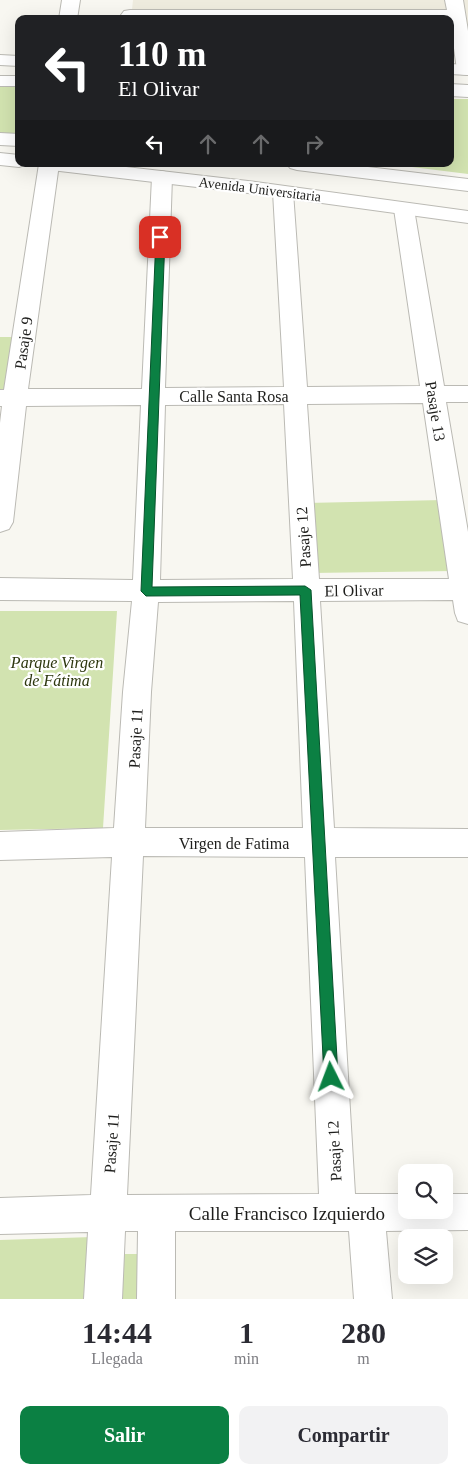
<!DOCTYPE html>
<html lang="es">
<meta charset="utf-8">
<style>
:root{--surface:#fff;--page:#f2f2f3;--text:#2b2b33;--muted:#7c7c81;--accent:#0b8043}
body{margin:0;font-family:Georgia,serif;background:var(--page);color:var(--text);height:100vh;display:flex;flex-direction:column;font-size:19px;white-space:nowrap}
*{box-sizing:border-box;margin:0}
p{font-size:16px;color:var(--muted)}
.icon{flex:none;width:28px;height:28px;fill:none;stroke:currentColor;stroke-width:2;stroke-linecap:round;stroke-linejoin:round}
.map{position:relative;height:1299px;overflow:hidden}
.sheet{display:flex;flex-direction:column;background:var(--surface);flex:1}
.sheet>*{flex:none}
.banner{position:absolute;left:15px;top:15px;width:439px;height:152px;border-radius:10px;box-shadow:0 5px 20px #0002;background:#202124;color:#fff;overflow:hidden}
.buttons{position:absolute;left:398px;top:1164px;display:grid;gap:10px}
.buttons a{display:grid;place-items:center;width:55px;height:55px;border-radius:10px;background:var(--surface);box-shadow:0 5px 20px #0002;font-size:25px}
.pin{position:absolute;display:grid;place-items:center;width:42px;height:42px;color:#fff;margin:-21px;border-radius:10px;box-shadow:0 2px 8px #0006}
.me{position:absolute;width:55px;margin:-28px;rotate:357deg;stroke-linejoin:round;filter:drop-shadow(0 0 4px #0008)}
.turn{display:flex;align-items:center;gap:18px;height:105px;padding:0 20px;font-size:22px}
.turn .icon{width:65px;height:65px;stroke-width:2.5}
.turn b{display:block;font-size:35px;line-height:42px}
.lanes{display:flex;align-items:center;height:48px;padding:0 20px;background:#0003;justify-content:center;gap:25px;direction:ltr}
.lanes .off{opacity:.35}
.eta{display:flex;justify-content:space-evenly;align-items:center;height:85px;text-align:center}
.eta b{font-size:30px;font-weight:600;line-height:35px}
.action{display:flex;gap:10px;margin-top:auto;padding:10px 20px}
.action a{flex:1;height:58px;border-radius:10px;background:var(--accent);color:#fff;font-size:20px;font-weight:600;line-height:58px;text-align:center}
.action a+a{background:var(--page);color:var(--text)}
.map>svg:first-child{display:block}
.built{fill:#eeebde}
.green{fill:#d2e3b0}
.lines{fill:none;stroke-linecap:round;stroke-linejoin:round}
.minor-casing{stroke:#bbbab4;stroke-width:2}
.major-casing{stroke:#bbbab4;stroke-width:2}
.minor{fill:#fff;fill-rule:evenodd}
.major{fill:#fff;fill-rule:evenodd}
.route{fill:#0b8043;stroke:#07532c}
.labels{text-anchor:middle;stroke-width:4.5;stroke-linejoin:round;paint-order:stroke}
.far-street-label{font-size:14px;fill:#1e1e1c;stroke:#fff}
.street-label{font-size:16px;fill:#1e1e1c;stroke:#fff}
.park-label{font-size:16px;font-style:italic;fill:#2c360d;stroke:#fff}
.near-street-label{font-size:19px;fill:#1e1e1c;stroke:#fff}
</style>
<div class="map">
<svg width="468" height="1299" viewBox="0 0 468 1299">
<rect width="100%" height="100%" fill="#f8f7f1"/>
<path class="built" d="M133 0H468V56L450 55V19H131Z"/>
<path class="green" d="M0 84 19 85V134L0 133Z
M450 99H468V174L388 164H450Z
M0 337H24L15 397 0 398Z
M443 500 454 571 311 573 306 503Z
M0 611H117L103 828 0 830Z
M93 1237 91 1299H0V1240Z
M105 1254H157L156 1299H103Z"/>
<g class="lines">
<defs>
<path id="minor" d="M62 0H80L77 19H59Z
M445 0H463L468 31V75L460 74 457 70 450 19H124L121 15 124 11 130 10H447Z
M39 164H59L28 389H142L152 177 155 173 162 171 169 173 172 177 165 388 284 387 273 192 276 188 283 186 290 188 293 192 307 387 420 386 394 209 397 205 404 203 411 205 414 209 444 386H468V402H446L468 532V624L458 621 455 613 453 600 320 601 334 828 468 829V857H335L355 1194H406V1210H444V1194H468V1230L386 1231 392 1299H354L349 1231H175V1299H137L138 1231H125L122 1299H84L88 1232 0 1234V1198L91 1195 112 857 0 860V832L114 828 123 692 132 601 0 600V578L133 580 141 405 26 406 13 522 9 529 0 532V423L2 406H0V390H4ZM423 403 449 579H319L307 404ZM284 404 293 579 160 580 165 405ZM294 601 303 828H145L151 692 158 602ZM143 856 305 857 319 1194 127 1195Z"/>
<path id="major" d="M0 55 19 56V66L0 65Z
M450 64 468 65V75L450 74Z
M0 76H19V86H0Z
M450 84 468 85V97L450 96Z
M0 133 19 134V146L0 145Z
M0 153 19 155V164H27L19 167 0 165Z
M41 164H100L248 181 468 211V223L248 193 51 170 44 168Z
M287 164H343L468 179V191L297 170 290 168Z"/>
</defs>
<use href="#minor" class="minor-casing"/>
<use href="#major" class="major-casing"/>
<use href="#minor" class="minor"/>
<use href="#major" class="major"/>
</g>
<path class="route" d="M160 234 165 237 152 587 305 586 311 590 338 1077 336 1082 331 1084 326 1082 324 1077 300 595 146 596 141 591 156 237Z"/>
<g class="labels">
<g class="far-street-label">
<text transform="translate(260 189) rotate(7)" y="5">Avenida Universitaria</text>
</g>
<g class="street-label">
<text transform="translate(23 343) rotate(-82)" y="6">Pasaje 9</text>
<text x="234" y="402">Calle Santa Rosa</text>
<text transform="translate(436 411) rotate(81)" y="6">Pasaje 13</text>
<text transform="translate(303 537) rotate(-94)" y="6">Pasaje 12</text>
<text transform="translate(354 590) rotate(-1)" y="6">El Olivar</text>
<text transform="translate(135 738) rotate(-87)" y="6">Pasaje 11</text>
<text x="234" y="849">Virgen de Fatima</text>
<text transform="translate(111 1143) rotate(-86)" y="6">Pasaje 11</text>
<text transform="translate(334 1151) rotate(-93)" y="6">Pasaje 12</text>
</g>
<g class="park-label">
<text x="57" y="668">Parque Virgen<tspan x="57" dy="18">de Fátima</tspan></text>
</g>
<g class="near-street-label">
<text x="287" y="1220">Calle Francisco Izquierdo</text>
</g>
</g>
</svg>
<div class="buttons">
<a><svg class="icon" aria-label="search" viewBox="0 0 24 24"><circle cx="10" cy="10" r="6"/><path d="M15 15l6 6"/></svg></a>
<a><svg class="icon" aria-label="layers" viewBox="0 0 24 24"><path d="M12 4l9 5-9 5-9-5zM3 14l9 5 9-5"/></svg></a>
</div>
<div class="pin" style="left:160px;top:237px;background:#d93025"><svg class="icon" aria-label="arrive" viewBox="0 0 24 24"><path d="M6 21V4h12l-3 4 3 4H6"/></svg></div>
<svg class="me" style="left:331px;top:1077px" viewBox="-20 -20 40 40"><path d="M0-17L14 15 0 8-14 15z" fill="#0b8043" stroke="#fff" stroke-width="4"/></svg>
<div class="banner">
<div class="turn"><svg class="icon" aria-label="left" viewBox="0 0 24 24"><path d="M17 20v-9H6M10 6l-5 5 5 5"/></svg><div><b>110 m</b>El Olivar</div></div>
<div class="lanes"><svg class="icon" aria-label="left" viewBox="0 0 24 24"><path d="M17 20v-9H6M10 6l-5 5 5 5"/></svg><svg class="icon off" aria-label="ahead" viewBox="0 0 24 24"><path d="M12 20V5M6 11l6-6 6 6"/></svg><svg class="icon off" aria-label="ahead" viewBox="0 0 24 24"><path d="M12 20V5M6 11l6-6 6 6"/></svg><svg class="icon off" aria-label="right" viewBox="0 0 24 24"><path d="M7 20v-9h11M14 6l5 5-5 5"/></svg></div>
</div>
</div>
<section class="sheet">
<div class="eta">
<div><b>14:44</b><p>Llegada</p></div>
<div><b>1</b><p>min</p></div>
<div><b>280</b><p>m</p></div>
</div>
<div class="action"><a>Salir</a><a>Compartir</a></div>
</section>
